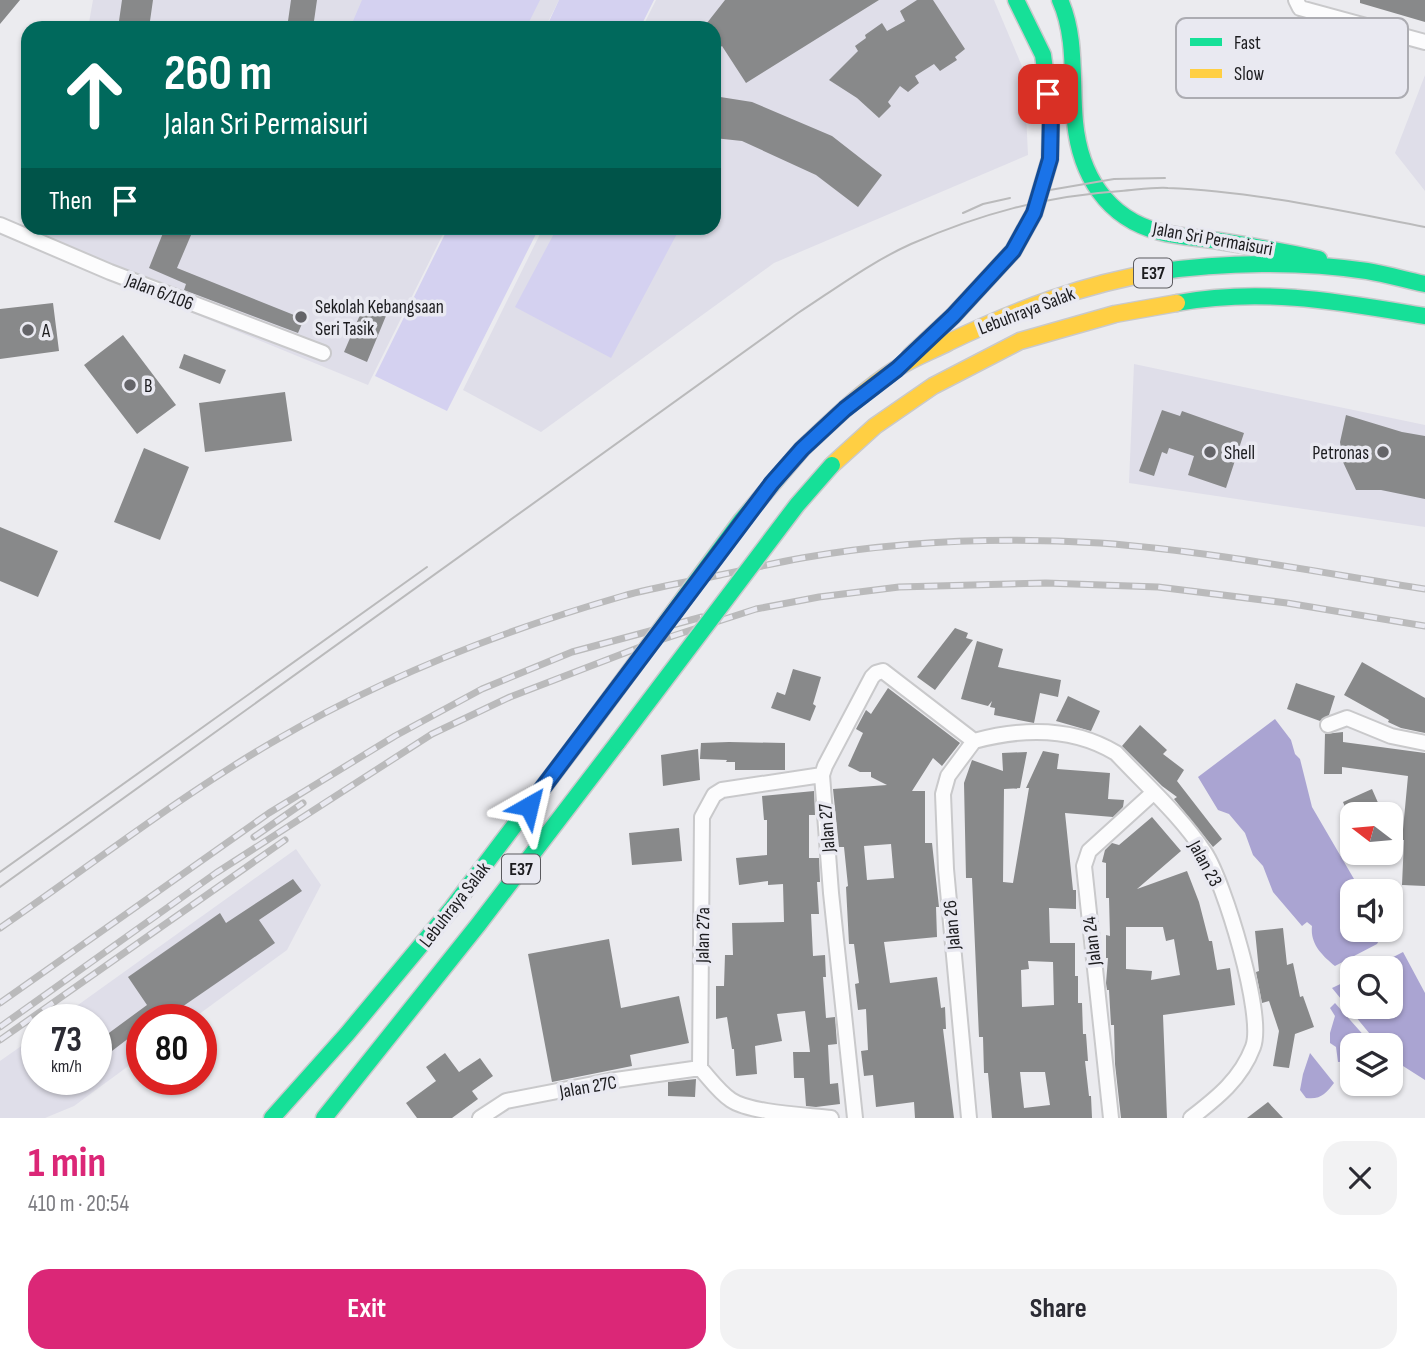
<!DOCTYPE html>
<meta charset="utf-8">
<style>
:root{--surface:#fff;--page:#f2f2f3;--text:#2b2b33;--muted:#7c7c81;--accent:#db2777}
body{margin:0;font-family:"Sofia Sans Condensed",sans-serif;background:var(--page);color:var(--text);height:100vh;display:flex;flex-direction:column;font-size:26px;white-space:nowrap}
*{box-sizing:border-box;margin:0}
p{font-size:23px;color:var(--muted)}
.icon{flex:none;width:38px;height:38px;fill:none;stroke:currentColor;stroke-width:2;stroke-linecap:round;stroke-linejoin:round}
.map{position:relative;height:1118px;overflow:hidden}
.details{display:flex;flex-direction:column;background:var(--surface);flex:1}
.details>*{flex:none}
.top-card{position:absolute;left:21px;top:21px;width:700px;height:214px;border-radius:21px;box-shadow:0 2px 5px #0004;background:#00695c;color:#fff;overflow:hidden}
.needle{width:46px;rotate:286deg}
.controls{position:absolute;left:1340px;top:802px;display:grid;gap:14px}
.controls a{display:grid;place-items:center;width:63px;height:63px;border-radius:14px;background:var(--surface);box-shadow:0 2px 5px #0004;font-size:35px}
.speed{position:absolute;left:21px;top:1004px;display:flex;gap:14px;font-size:35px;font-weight:700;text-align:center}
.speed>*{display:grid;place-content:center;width:91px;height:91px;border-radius:50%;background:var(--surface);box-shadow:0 2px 5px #0004;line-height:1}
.speed small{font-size:18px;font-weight:400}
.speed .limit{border:10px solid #d22;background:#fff;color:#111}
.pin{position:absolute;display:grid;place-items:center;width:60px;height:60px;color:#fff;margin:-30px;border-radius:14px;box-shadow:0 4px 10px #0006}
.me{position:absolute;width:77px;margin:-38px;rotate:37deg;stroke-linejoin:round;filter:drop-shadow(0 0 5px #0008)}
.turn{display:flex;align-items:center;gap:24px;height:147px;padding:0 28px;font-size:32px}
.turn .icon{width:91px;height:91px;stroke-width:2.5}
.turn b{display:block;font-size:49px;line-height:60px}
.then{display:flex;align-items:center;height:66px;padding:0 28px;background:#0003;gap:14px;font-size:26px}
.round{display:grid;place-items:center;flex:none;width:74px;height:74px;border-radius:21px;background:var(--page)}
.head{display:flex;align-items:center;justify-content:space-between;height:119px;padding:0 28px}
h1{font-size:42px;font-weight:700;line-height:52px;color:var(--accent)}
.cta{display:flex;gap:14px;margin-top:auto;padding:14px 28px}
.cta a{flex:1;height:80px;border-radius:21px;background:var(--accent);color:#fff;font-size:28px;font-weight:700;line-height:80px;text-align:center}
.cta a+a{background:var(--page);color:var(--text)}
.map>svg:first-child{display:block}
.built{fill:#dfdee9}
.green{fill:#d4d1f0}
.water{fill:#aaa4d2}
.building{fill:#88898a;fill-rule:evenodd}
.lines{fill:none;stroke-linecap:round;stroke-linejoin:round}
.street-casing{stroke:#c9c9cb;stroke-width:18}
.fast-casing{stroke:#c9c9cb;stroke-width:19}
.slow-casing{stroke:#c9c9cb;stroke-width:19}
.street{stroke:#fcfcfd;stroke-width:14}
.fast{stroke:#16e098;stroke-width:16}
.slow{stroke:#ffcf43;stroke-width:16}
.tram{stroke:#bababb;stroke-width:2}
.rail-casing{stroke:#bababb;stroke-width:7}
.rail{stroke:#e9e9f1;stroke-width:4.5;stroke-dasharray:13;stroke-linecap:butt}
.fast-bridge-casing{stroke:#c9c9cb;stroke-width:19;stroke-linecap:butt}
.fast-bridge{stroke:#16e098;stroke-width:16}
.route-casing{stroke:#114b97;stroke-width:18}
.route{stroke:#1a73e8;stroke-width:12}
.poi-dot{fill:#646468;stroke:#e9e9f1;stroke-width:2.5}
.labels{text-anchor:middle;stroke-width:7;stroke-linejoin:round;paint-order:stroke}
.shield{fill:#e9e9f1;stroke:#5a5a5e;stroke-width:2}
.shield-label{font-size:18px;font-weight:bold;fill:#1c1c1f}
.street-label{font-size:19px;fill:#1c1c1f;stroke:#e9e9f1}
.poi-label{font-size:19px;fill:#1c1c1f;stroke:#e9e9f1;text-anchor:start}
.key{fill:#e9e9f1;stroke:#acacb2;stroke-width:2}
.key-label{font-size:19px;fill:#1c1c1f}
</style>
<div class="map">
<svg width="1425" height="1118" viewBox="0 0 1425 1118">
<rect width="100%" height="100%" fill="#ebebef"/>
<path class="built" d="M93 0H559L545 28H88Z
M656 0H994L1024 71 1028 155 774 263 541 432 463 390 543 228H714V28H642Z
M1425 75V191L1395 153Z
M40 228H446L368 385 34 248Z
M1134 364 1425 425V527L1129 483Z
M296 849 321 885 287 950 191 1020H142V1056L74 1106 45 1118H0V1061L37 1035V1080H96V1020H57Z"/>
<path class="green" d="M362 0H540L526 28H350Z
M559 0H654L640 28H546Z
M448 228H539L447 411 375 376Z
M557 228H680L611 358 515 307Z"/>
<path class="water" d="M1275 719 1291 740 1295 754 1300 759 1312 807 1361 891H1353V929L1384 931 1377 944 1335 966C1322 955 1310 944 1312 926L1307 922 1302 926 1273 892 1263 866 1253 855 1245 833 1229 814 1218 810 1198 777Z
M1403 952 1425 993V1080L1392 1059 1391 1045H1379L1332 988 1353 978V1006H1391V968H1372Z
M1335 1003 1367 1039 1370 1045H1353V1061L1338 1062 1336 1047 1330 1043V1033L1335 1016 1330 1008Z
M1310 1053 1334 1083C1326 1093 1321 1100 1306 1098L1300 1090 1303 1074Z"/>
<path class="building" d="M0 0H20L0 24Z
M122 0H153L149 28H118Z
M291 0H317L313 28H287Z
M725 0H879L746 83 722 46 714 52V28H703Z
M917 0H933L965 49 955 57 957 60 940 71 934 64 915 76 919 83 908 92 900 86 888 102 891 106 879 118 857 98 829 80 858 51 855 46 866 38 865 35 882 23 887 31 905 21 900 11Z
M1360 0H1425V22L1360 3Z
M714 96 752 102 832 136 882 175 858 207 816 175 742 141 714 138Z
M165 228H194L177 268 304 319 298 333 184 290 186 284 149 268Z
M366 301 388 311 367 362 344 352Z
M53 303 59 351 0 359V309Z
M123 335 176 405 137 434 84 365Z
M184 354 226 370 220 384 179 368Z
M285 392 292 441 205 452 199 403Z
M1162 410 1180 416 1182 411 1244 433 1226 488 1188 475 1194 456 1169 448 1167 454 1162 452 1154 476 1139 471Z
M1346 415 1402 432 1425 436V499L1381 490H1356L1343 462 1340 442Z
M144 448 189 467 160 540 114 522Z
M0 527 58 551 38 597 0 581Z
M955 628 968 633 966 638 973 640 935 690 917 677Z
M977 641 1003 649 998 667 1061 680 1058 697 1040 693 1034 723 994 715 995 708 990 707 992 701 988 706 961 699Z
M1362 662 1425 698V733L1401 728 1388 722 1389 720 1344 695Z
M793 669 821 677 813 704 816 706 810 721 771 708 777 692 785 695Z
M1296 683 1335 696 1329 715 1320 721 1287 709Z
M888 688 960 743 942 766 933 758 912 791H925V843H932L939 907H936L937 937 884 942 890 983 937 977 941 1008 945 1007 946 1029H943L954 1118H915L914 1102 876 1107 873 1075 864 1076 861 1051 868 1050 866 1009 858 1010 855 984 859 983 854 944H849L846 887 848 886 844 847H839L833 789 887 785 871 777V772H860L848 766 863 733 856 729 866 710 871 714ZM891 844 894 878 867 880 864 846Z
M1068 696 1100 711 1091 731 1056 721Z
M1140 725 1167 750 1163 754 1184 770 1177 781 1222 839 1213 847 1174 799 1177 797 1162 786 1122 746Z
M1343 732V742L1425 753V886L1402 885 1404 840H1402L1408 776 1342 767V774H1324L1325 734Z
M729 742 785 743V770H735V762H726L727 760 700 759 701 743Z
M698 749 700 780 663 786 661 755Z
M1043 751 1059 754 1057 769 1110 773 1108 799 1124 800 1123 807 1113 817 1065 813 1073 890H1076V909L1049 908 1050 943H1075V976H1078V1003H1082L1083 1034H1086L1088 1061H1085L1089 1096H1091L1092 1118H992L988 1073H984L983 1037H979L972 878H966L964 783 972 760 1003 771 1002 753 1027 752 1020 788 1004 789 1003 882 1013 883 1029 788H1026ZM1028 961 1053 962 1054 1005 1022 1007 1021 970 1029 969ZM1020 1072H1045L1050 1105 1024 1108Z
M1372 789 1383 814H1348L1343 802Z
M814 791 815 815H809V858H819L820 882H817L819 914H811L813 956 825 955 826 977H823L826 1018 835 1017 837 1044 828 1045 830 1084 838 1083 840 1104 816 1107 806 1106 804 1078H794L793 1052H810L805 1011 777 1014 782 1041 755 1046 757 1074 736 1076 734 1049H732L727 1017 716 1019V986H724L725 955H733L732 923 784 922 783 884 768 885V881L739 885 736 858 767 855V820H764L762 796Z
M1152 817 1181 851 1137 889 1187 871 1199 902 1209 941H1212L1217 970 1230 968 1235 1005 1163 1015 1167 1118H1121L1115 1064 1114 1025H1111L1109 990H1107L1106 983 1108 958H1106V935L1110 936 1109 898H1106V863L1102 862 1105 850 1112 843 1119 845ZM1126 927H1163L1166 941 1174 939 1180 975 1151 980 1152 971 1126 969Z
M679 828 682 861 632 865 629 833Z
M293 879 302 891 259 920 275 943 163 1020H142V1028L108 1054 98 1041 147 1005 128 977 220 913 226 923Z
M1283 928 1287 965 1293 963 1300 997 1303 996 1314 1027 1295 1034 1289 1068 1273 1066 1279 1031 1269 1001 1262 1003 1256 972 1259 971 1255 931Z
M609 939 621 1008 679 996 689 1043 630 1055 632 1066 552 1082 528 954Z
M445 1053 459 1072 480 1058 493 1076 472 1091 478 1099 452 1118H417L406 1103 436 1081 426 1067Z
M696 1079 695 1097 668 1096V1082Z
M1268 1102 1283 1118H1247Z"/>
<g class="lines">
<defs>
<path id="street" d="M1296 0 1300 8 1425 42
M0 225 110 272 323 353
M1328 725 1347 718 1391 736 1425 743
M974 741C1022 728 1073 727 1116 753 1146 785 1181 816 1205 853 1224 882 1265 1016 1253 1047 1241 1079 1217 1098 1191 1118
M700 1068 702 817 714 795 722 790 822 775
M700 1068C710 1079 719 1092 731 1100 750 1113 806 1115 831 1118
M480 1118 506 1101 609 1081 700 1068
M855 1118 831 893 822 775 825 766 872 677 876 673 883 671 974 741
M969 1118 946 869 943 794 948 776 974 741
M1111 1118 1084 866 1089 851 1153 793"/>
<path id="fast" d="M1060 0C1077 38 1071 81 1075 122 1080 174 1106 218 1160 232 1179 237 1200 238 1219 241 1252 246 1286 252 1319 259
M1157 272C1223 262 1300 261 1367 271 1386 274 1406 280 1425 284
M1177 303C1263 287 1341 302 1425 316
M910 356 953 316 1013 251 1034 213 1050 159 1051 114 1043 55 1016 0
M272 1118 347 1034 452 908 591 724
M324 1118 478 925 618 742"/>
<path id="slow" d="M802 449C832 421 862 391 896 369 912 358 932 351 949 342 1016 310 1083 284 1157 272
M832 465 875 426 933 386 1020 341 1115 314 1177 303"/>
</defs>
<use href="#street" class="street-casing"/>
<use href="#fast" class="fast-casing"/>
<use href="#slow" class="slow-casing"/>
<use href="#street" class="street"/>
<use href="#fast" class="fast"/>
<use href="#slow" class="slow"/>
<path class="tram" d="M1044 191 1114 179 1165 178
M963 213 983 204 1010 198
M0 872 427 567
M0 887 798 313C835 289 871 262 911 244 980 214 1045 196 1121 191 1136 190 1153 187 1168 188 1252 191 1342 211 1425 227"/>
<defs>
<path id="rail" d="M254 837 303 803
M0 928C90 866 177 798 271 743 381 678 501 631 623 596 655 587 688 582 720 575 748 569 775 563 802 558 899 541 1002 537 1100 543 1209 551 1317 572 1425 589
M0 1003 269 813 395 736 482 689 572 652 702 617
M0 1027 216 873 432 734 510 697 648 644 756 609 819 597 899 587 1046 583 1158 587 1287 603 1425 626
M0 1040 285 840"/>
</defs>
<use href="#rail" class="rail-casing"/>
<use href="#rail" class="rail"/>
<defs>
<path id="fast-bridge" d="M591 724 741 521 802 449
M618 742 797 505 832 465"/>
</defs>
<use href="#fast-bridge" class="fast-bridge-casing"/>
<use href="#fast-bridge" class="fast-bridge"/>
</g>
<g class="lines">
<defs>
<path id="route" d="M529 806 772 483 802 449 845 409 897 369 953 316 1013 251 1034 213 1050 159 1051 114 1048 94"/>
</defs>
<use href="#route" class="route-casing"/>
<use href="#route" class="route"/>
</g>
<g class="poi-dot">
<circle cx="301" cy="317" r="7"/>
<circle cx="28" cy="330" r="7"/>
<circle cx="130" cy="385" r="7"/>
<circle cx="1210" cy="452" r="7"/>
<circle cx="1383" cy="452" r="7"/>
</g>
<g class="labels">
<g class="shield">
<rect x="1134" y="258.5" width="38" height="29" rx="5"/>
<rect x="502" y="854.5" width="38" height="29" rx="5"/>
</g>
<g class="shield-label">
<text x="1153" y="279">E37</text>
<text x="521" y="875">E37</text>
</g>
<g class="street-label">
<text transform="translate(1213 238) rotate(10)" y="7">Jalan Sri Permaisuri</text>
<text transform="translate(160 291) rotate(21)" y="7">Jalan 6/106</text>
<text transform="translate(1026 310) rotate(-21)" y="7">Lebuhraya Salak</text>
<text transform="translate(826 828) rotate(-94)" y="7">Jalan 27</text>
<text transform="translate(1206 863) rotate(61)" y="7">Jalan 23</text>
<text transform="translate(454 904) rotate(-52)" y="7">Lebuhraya Salak</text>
<text transform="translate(951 925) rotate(-95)" y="7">Jalan 26</text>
<text transform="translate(702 935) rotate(-89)" y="7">Jalan 27a</text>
<text transform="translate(1091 941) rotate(-97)" y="7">Jalan 24</text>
<text transform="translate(588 1086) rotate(-10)" y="7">Jalan 27C</text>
</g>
<g class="poi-label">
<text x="315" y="313">Sekolah Kebangsaan<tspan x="315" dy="22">Seri Tasik</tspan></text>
<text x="42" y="337">A</text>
<text x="144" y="392">B</text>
<text x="1224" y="459">Shell</text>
<text x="1369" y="459" text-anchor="end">Petronas</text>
</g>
</g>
<rect x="1176" y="18" width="232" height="80" rx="10" class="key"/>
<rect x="1190" y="38" width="32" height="8" fill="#16e098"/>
<rect x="1190" y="69" width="32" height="9" fill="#ffcf43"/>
<g class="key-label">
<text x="1234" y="49">Fast</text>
<text x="1234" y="80">Slow</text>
</g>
</svg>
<div class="controls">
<a><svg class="needle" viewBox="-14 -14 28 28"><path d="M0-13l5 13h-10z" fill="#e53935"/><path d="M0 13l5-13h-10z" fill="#7c7c81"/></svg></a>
<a><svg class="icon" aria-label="sound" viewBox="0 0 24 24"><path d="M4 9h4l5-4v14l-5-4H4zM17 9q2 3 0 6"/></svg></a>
<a><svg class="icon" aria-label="search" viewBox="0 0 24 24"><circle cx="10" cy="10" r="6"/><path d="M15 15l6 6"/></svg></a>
<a><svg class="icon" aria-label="layers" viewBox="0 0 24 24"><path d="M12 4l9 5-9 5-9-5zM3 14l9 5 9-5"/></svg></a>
</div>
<div class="speed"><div>73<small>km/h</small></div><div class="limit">80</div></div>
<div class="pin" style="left:1048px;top:94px;background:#d93025"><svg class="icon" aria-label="arrive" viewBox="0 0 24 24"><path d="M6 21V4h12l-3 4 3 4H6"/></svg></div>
<svg class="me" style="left:529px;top:806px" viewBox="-20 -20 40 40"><path d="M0-17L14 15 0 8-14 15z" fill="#1a73e8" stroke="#fff" stroke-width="4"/></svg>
<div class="top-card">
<div class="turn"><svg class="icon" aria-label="ahead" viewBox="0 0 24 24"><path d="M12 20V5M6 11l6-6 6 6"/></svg><div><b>260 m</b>Jalan Sri Permaisuri</div></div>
<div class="then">Then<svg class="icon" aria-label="arrive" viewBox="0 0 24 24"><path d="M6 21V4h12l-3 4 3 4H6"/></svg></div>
</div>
</div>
<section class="details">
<div class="head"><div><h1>1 min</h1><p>410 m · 20:54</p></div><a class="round"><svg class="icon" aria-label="close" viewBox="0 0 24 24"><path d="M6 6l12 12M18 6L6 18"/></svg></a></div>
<div class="cta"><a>Exit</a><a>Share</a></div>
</section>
